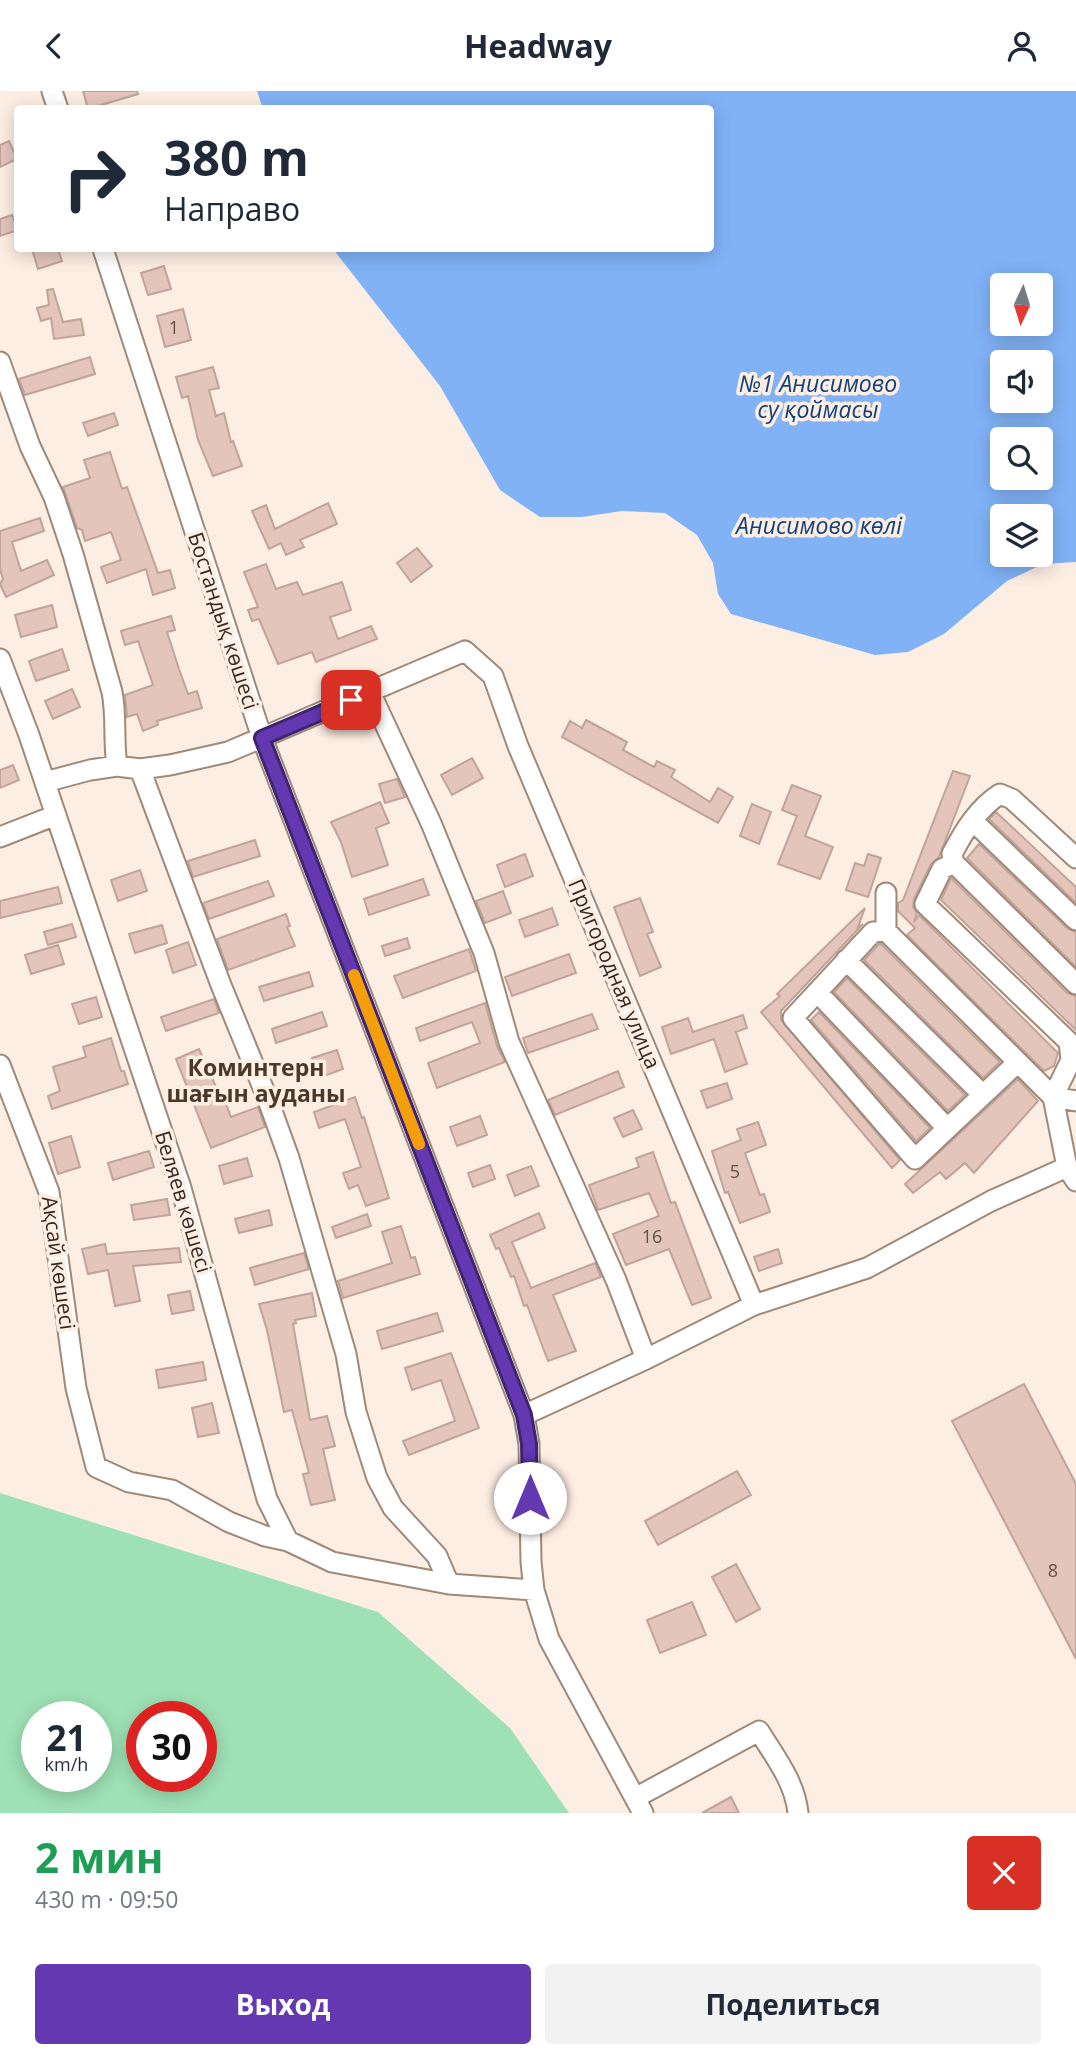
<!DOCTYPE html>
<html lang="ru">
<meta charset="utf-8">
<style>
:root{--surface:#fff;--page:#f2f2f3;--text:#1f2937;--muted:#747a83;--accent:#6338b0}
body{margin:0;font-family:"Open Sans",sans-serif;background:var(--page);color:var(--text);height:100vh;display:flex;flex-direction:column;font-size:26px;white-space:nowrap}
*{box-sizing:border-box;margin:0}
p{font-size:23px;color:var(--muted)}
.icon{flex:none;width:38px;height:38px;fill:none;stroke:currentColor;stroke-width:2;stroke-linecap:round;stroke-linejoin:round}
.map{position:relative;height:1722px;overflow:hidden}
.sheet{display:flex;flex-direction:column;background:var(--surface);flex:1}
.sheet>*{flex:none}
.top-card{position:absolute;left:14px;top:14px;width:700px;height:147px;border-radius:7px;box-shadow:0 4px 18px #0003;background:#fff;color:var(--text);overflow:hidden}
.needle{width:46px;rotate:184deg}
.tools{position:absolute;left:990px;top:182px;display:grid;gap:14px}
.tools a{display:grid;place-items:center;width:63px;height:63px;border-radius:7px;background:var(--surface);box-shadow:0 4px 18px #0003;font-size:35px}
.speed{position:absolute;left:21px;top:1610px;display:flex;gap:14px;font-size:35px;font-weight:700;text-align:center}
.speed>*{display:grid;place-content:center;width:91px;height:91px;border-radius:50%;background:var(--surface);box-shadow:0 4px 18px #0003;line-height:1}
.speed small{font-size:18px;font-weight:400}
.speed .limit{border:10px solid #d22;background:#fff;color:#111}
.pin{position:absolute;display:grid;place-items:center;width:60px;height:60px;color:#fff;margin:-30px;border-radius:14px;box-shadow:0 4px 10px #0006}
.me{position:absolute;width:77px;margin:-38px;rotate:0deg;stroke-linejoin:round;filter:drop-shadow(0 0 5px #0008)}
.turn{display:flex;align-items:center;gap:24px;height:147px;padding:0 35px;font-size:32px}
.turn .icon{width:91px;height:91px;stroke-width:2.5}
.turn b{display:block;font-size:49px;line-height:60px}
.round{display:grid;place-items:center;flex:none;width:74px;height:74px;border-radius:7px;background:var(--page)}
.summary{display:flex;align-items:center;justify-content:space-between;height:119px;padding:0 35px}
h1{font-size:42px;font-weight:700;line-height:52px;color:#1e9e55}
.button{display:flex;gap:14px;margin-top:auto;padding:14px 35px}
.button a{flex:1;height:80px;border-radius:7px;background:var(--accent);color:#fff;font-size:28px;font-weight:700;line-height:80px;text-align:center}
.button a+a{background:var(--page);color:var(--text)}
header{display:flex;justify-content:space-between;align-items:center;height:91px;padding:0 35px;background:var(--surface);font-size:32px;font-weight:700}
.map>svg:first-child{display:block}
.green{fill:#9ee1b4;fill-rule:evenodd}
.water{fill:#81b2f6;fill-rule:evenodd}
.building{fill:#e3c5bc;stroke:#c0a39a;stroke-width:2}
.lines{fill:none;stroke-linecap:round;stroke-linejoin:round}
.minor-casing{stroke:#9f8978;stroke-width:23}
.minor{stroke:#fff;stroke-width:19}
.route-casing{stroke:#402472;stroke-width:18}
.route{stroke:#6338b0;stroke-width:12}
.slow{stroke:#f59e0b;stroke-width:12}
.labels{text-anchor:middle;stroke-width:7;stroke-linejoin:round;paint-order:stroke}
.number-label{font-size:18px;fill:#5f5149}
.street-label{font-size:21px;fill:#332a23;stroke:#fdeee3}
.water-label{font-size:23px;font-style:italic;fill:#12407c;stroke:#fdeee3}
.neighbourhood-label{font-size:23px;font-weight:bold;fill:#4b3828;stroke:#fdeee3}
</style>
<header><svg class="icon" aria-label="back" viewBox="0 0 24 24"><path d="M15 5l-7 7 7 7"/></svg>Headway<svg class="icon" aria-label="person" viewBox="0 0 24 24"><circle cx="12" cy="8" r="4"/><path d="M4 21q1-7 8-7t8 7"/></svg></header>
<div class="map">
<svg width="1076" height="1722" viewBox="0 0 1076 1722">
<rect width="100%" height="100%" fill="#fdeee3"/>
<path class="green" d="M0 1402 378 1521 510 1637 569 1722H0ZM37 1626H96V1685H37ZM142 1626H201V1685H142Z"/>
<path class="water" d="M257 0H1076V471L1043 473 1007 490 944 543 908 561 875 564 731 523 718 503 713 472 697 444 665 422 622 420 582 426H540L500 399 440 295 333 158H710V18H263ZM1003 194H1041V233H1003ZM1003 271H1041V310H1003ZM1003 348H1041V387H1003ZM1003 425H1041V464H1003Z"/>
<path class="building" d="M83 0H137L138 3 88 18Z
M9 50 17 68 0 76V54Z
M12 124 18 139 0 145V128Z
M32 158H58L62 170 38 178Z
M164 175 171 198 148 204 141 182Z
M53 198 63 231 81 228 84 244 54 248 51 227 41 230 37 217 49 214 47 199Z
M183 218 191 249 165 256 157 225Z
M90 266 95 283 25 304 19 288Z
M213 276 219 297 209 299 216 325 224 322 231 351 233 350 242 375 213 385 198 349 188 305 182 307 176 286Z
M114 322 118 334 88 345 83 332Z
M110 361 122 398 127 396 158 482 170 479 175 497 153 504 146 478 107 492 101 476 121 469 111 441 85 450 82 439 77 437 63 396 90 387 84 369Z
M328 412 337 433 300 449 304 456 286 464 281 452 269 458 252 420 266 414 275 438Z
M40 427 44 440 12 451 21 480 47 469 54 484 6 506 0 493 3 488 0 478V440Z
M417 457 432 475 411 491 397 472Z
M266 473 276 498 297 491 303 504 342 491 351 519 330 526 338 548 371 535 377 548 316 571 312 561 278 573 259 528 252 530 248 519 258 516 244 481Z
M52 514 57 536 21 546 15 524Z
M171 525 175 539 167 541 179 578 188 603 197 600 202 617 157 630 158 634 143 640 137 623 127 626 125 604 153 594 138 550 125 554 121 540Z
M62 558 69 579 36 590 29 570Z
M72 598 80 616 53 628 45 610Z
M586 629 627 651 623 659 654 676 657 670 675 679 671 686 710 711 718 697 733 706 718 732 562 646 570 630 582 637Z
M472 667 483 687 452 704 441 684Z
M13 674 19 689 0 697V679Z
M953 680 970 685 939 766 931 773 914 808 913 816 917 822 914 831 919 824 1058 962 1054 975 1044 980 907 844 915 837 898 820V812L903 809Z
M397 688 405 706 385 712 379 693Z
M792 694 821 705 805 745 833 756 820 788 778 773 797 725 782 719Z
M380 711 389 732 376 737 388 774 352 786 341 751 331 731Z
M752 713 771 721 759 753 740 745Z
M996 721 1076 796V812L989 728Z
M255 749 260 765 193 786 188 770Z
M979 753 1068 838 1076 841V876L967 767Z
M525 763 533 785 505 796 497 774Z
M868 763 881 767 868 806 846 799 855 772 864 775Z
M140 779 147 800 118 810 111 789Z
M951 787 1067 902 1076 905V939L941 809Z
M423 788 429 804 369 824 364 808Z
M268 790 274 805 209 828 203 812Z
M58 796 62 812 0 827V810Z
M503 800 511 822 485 832 476 810Z
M640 807 653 841 647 843 661 876 640 885 614 816Z
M552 817 558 834 525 846 519 829Z
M865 817 858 836 863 833 781 920V929L900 1069 892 1077 761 921 780 905 777 903Z
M286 823 290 835 287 836 295 855 228 879 217 848Z
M72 833 76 846 48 854 44 841Z
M162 834 167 852 135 862 129 843Z
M407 847 410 857 385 865 382 855Z
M188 851 196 874 173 882 166 859Z
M879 853H881L1000 971 983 987 864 869Z
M58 854 64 873 31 883 25 864Z
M469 858 476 880 403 907 394 885Z
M569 863 576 882 512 905 505 886Z
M309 881 313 895 264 910 259 896Z
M847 887 965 1004 948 1020 834 901Z
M96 906 102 926 79 933 72 913Z
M214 908 219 922 166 940 161 926Z
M485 912 497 955 505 971 437 997 428 972 480 952 472 931 420 950 416 937Z
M322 921 327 935 276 952 272 938Z
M819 921 930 1037 916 1050 811 929Z
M592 923 598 938 528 962 523 947Z
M743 924 747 937 736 941 747 973 725 981 714 948 671 963 662 936 688 927 693 941Z
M111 947 121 980H124L128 993 52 1018 48 1005 60 1000 53 976 86 966 83 956Z
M199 958 217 998 220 997 231 1026 258 1016 265 1036 211 1057 176 968Z
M337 959 343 978 319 987 312 967Z
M618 980 624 996 555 1024 548 1009Z
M1018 988 1038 1010 974 1082 965 1072 946 1088 940 1081 913 1102 905 1093Z
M727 992 732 1008 707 1017 701 1000Z
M355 1006 362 1027 364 1026 389 1107 366 1115 358 1094 349 1098 343 1082 361 1076 345 1028 319 1037 314 1021Z
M633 1019 642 1038 623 1046 614 1027Z
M480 1025 487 1044 457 1055 450 1036Z
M758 1031 766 1054 745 1062 760 1104 764 1103 770 1121 740 1132 728 1101 725 1102 712 1060 741 1049 737 1038Z
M71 1045 80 1076 58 1083 49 1052Z
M149 1060 154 1076 113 1089 108 1072Z
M653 1061 671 1112 675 1111 711 1207 692 1214 669 1158 626 1174 613 1143 659 1125 649 1102 598 1119 589 1094 639 1076 636 1067Z
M247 1067 252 1085 224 1093 219 1075Z
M490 1074 495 1088 473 1096 468 1082Z
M531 1075 539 1095 515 1105 507 1084Z
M167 1108 170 1124 134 1129 131 1114Z
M269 1119 272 1134 239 1142 235 1128Z
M539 1122 545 1137 512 1151 531 1197 595 1172 601 1186 553 1204 576 1260 548 1270 527 1214 524 1215 514 1185 511 1186 499 1157 496 1158 490 1144Z
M367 1123 371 1135 336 1147 332 1136Z
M401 1135 411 1167 415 1166 420 1183 343 1207 338 1190 392 1172 382 1141Z
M105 1153 107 1163 179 1157 181 1171 133 1175 140 1210 115 1215 108 1179 88 1183 82 1158Z
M778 1158 782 1172 759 1180 754 1166Z
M304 1162 309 1178 255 1194 250 1177Z
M190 1200 194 1219 172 1223 168 1204Z
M312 1202 316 1225 295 1229 296 1232 293 1233 310 1329 327 1325 335 1355 323 1358 335 1409 311 1414 303 1383 309 1382 292 1319 284 1321 267 1239 259 1213Z
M437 1222 443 1240 382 1258 377 1240Z
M451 1262 479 1337 409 1364 403 1350 455 1330 441 1289 412 1299 405 1277Z
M203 1271 206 1289 159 1297 156 1279Z
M1024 1293 1076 1393V1568L952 1330Z
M212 1312 219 1342 198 1346 192 1317Z
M737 1380 751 1404 658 1454 645 1430Z
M736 1473 760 1518 736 1531 712 1486Z
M692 1511 706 1544 660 1562 647 1529Z
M731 1706 739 1722H702Z"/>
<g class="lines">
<defs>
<path id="minor" d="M52 0 58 18
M103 158 262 647 524 1324 529 1353 531 1471 534 1499 549 1548 643 1722
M0 271 30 355 54 406 73 463 112 601C117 626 113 650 117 675
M0 568 29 644 181 1097 267 1408 288 1450 332 1471 449 1493 534 1499
M370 601 431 732 484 862 509 951 616 1189 646 1268
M140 678 221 894 268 1009 289 1067 346 1263 356 1321 377 1387 393 1417 437 1465 449 1493
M45 691 90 679 117 675 140 678 170 674 228 661 465 560 493 585 518 655 754 1214
M973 730 1076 829
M0 746 56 724
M954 772 1076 893
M886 802V840L1053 1006 1076 1010
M886 840 873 841 793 927 915 1068 1017 972
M846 869 983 1004
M817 901 947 1037
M1076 966 1071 969 1053 1006 1067 1076 1076 1090
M1071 969 1069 951 925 813 942 778 954 772 952 763C964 740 978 717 1000 703L1012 708 1076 767
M0 974 49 1101 76 1297 96 1376 129 1391 172 1399 229 1431 265 1445 288 1450
M524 1324 646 1268 754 1214 867 1177 991 1110 1067 1076
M635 1707 759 1640C775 1666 795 1691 798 1722"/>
</defs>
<use href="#minor" class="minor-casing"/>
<use href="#minor" class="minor"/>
</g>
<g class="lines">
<defs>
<path id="route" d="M351 609 262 647 524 1324 529 1353 530 1407"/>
</defs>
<use href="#route" class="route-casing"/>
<use href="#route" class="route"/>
<path class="slow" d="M354 884 419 1053"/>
</g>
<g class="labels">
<g class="number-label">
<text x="174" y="243">1</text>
<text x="735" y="1087">5</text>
<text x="652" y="1152">16</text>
<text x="1053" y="1486">8</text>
</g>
<g class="street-label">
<text transform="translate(223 530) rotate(72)" y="7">Бостандық көшесі</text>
<text transform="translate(614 883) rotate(67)" y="7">Пригородная улица</text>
<text transform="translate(183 1111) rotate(73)" y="7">Беляев көшесі</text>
<text transform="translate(58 1172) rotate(82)" y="7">Ақсай көшесі</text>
</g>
<g class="water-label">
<text x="818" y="301">№1 Анисимово<tspan x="818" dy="26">су қоймасы</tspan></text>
<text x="819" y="443">Анисимово көлі</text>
</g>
<g class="neighbourhood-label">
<text x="256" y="985">Коминтерн<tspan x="256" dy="26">шағын ауданы</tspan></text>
</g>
</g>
</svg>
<div class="tools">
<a><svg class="needle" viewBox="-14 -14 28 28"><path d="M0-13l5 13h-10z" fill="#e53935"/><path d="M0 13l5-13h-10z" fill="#747a83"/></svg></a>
<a><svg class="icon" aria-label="sound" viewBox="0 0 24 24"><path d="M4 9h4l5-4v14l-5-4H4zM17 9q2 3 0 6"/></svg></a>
<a><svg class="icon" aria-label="search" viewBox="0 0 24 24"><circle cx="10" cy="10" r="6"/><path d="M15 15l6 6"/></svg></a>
<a><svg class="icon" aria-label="layers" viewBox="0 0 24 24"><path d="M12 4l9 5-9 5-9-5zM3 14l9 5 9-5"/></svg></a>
</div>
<div class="speed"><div>21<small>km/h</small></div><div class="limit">30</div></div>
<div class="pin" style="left:351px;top:609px;background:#d93025"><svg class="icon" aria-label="arrive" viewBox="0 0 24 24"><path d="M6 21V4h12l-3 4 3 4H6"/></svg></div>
<svg class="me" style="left:530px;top:1407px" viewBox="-20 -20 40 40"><circle r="19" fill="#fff"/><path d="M0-13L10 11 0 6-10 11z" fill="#6338b0"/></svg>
<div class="top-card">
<div class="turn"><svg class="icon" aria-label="right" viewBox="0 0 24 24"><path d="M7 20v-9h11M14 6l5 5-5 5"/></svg><div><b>380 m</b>Направо</div></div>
</div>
</div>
<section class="sheet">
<div class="summary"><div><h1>2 мин</h1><p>430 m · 09:50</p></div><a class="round" style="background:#d93025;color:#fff"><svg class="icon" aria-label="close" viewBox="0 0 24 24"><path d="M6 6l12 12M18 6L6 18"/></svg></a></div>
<div class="button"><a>Выход</a><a>Поделиться</a></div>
</section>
